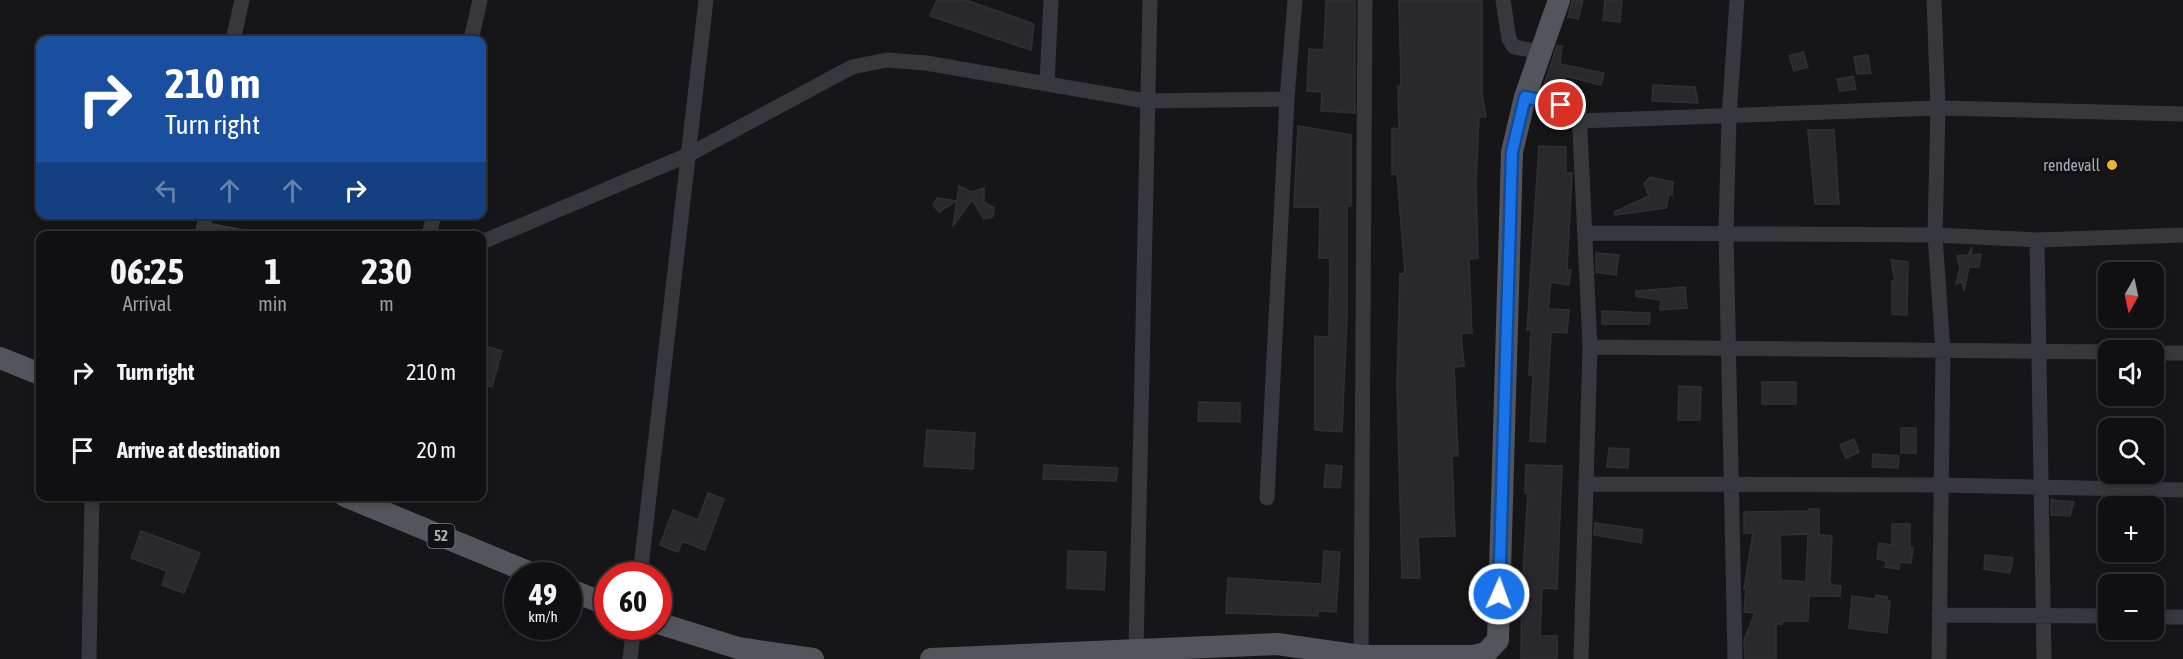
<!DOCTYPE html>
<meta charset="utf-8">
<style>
:root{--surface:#101012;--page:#19191b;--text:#f1f3f6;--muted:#9c9d9f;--line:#303032}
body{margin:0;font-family:"Asap Condensed",sans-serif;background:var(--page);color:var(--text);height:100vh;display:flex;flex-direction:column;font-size:22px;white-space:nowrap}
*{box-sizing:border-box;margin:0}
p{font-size:20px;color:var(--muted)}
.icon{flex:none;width:33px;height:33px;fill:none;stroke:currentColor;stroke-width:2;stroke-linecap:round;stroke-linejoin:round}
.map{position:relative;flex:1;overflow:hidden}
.side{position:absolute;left:36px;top:231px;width:450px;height:270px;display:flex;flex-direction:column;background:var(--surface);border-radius:12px;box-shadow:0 3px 9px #0003,0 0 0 2px var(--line)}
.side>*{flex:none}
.hud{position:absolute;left:36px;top:36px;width:450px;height:183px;border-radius:12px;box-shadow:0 3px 9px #0003,0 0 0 2px var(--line);background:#1a4fa0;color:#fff;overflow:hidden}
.needle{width:39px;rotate:189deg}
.buttons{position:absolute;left:2098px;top:262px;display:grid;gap:12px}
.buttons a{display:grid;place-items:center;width:66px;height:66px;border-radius:12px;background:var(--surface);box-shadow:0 3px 9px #0003,0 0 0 2px var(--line);font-size:30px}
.speed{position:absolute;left:504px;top:562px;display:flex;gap:12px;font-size:30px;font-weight:700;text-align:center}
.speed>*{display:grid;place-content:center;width:78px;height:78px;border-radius:50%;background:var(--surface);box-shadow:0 3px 9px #0003,0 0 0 2px var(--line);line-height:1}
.speed small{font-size:15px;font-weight:400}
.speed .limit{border:9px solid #d22;background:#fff;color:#111}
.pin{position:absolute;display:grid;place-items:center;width:51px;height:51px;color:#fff;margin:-26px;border:3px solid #fff;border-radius:50%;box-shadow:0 2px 6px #0007}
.me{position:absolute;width:66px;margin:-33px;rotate:2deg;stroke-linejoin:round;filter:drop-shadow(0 0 4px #0008)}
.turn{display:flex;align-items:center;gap:21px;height:126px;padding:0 30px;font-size:27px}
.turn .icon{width:78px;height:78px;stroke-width:2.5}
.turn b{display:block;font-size:42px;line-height:51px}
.lanes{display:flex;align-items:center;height:57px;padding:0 30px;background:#0003;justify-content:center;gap:30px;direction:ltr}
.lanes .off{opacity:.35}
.eta{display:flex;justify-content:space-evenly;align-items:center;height:102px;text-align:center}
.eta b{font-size:36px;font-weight:700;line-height:42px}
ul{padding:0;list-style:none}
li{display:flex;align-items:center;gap:18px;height:78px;padding:0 30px}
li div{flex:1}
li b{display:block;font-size:22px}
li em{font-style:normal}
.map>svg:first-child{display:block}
.building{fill:#29292c;stroke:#303034;stroke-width:1.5;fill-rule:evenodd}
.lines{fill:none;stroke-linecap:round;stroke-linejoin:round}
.street{stroke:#37383d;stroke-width:15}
.primary{stroke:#53555c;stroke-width:22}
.route-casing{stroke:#114b97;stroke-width:15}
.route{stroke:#1a73e8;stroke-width:10}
.poi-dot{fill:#f2b134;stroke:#111113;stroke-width:2}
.labels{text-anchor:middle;stroke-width:6;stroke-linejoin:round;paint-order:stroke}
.shield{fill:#111113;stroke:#7b7e86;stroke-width:1.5}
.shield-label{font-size:15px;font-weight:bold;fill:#a8adb8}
.poi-label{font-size:16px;fill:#a8adb8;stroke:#111113;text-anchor:end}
</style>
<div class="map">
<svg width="2183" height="659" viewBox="0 0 2183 659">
<rect width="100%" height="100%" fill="#161618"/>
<path class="building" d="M937 0H966L1034 24 1031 50 930 16Z
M1326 0H1355V113L1321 111 1322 92 1307 91 1309 49 1324 50Z
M1399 0H1482V92L1486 117H1479L1476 184 1478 258 1469 259 1472 333H1461L1464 366 1454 367 1458 456H1452L1455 536 1418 537 1420 578H1402L1397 383 1400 274 1405 273 1397 174H1392V128L1399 129 1398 86H1401Z
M1572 0H1583L1578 19 1568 17Z
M1605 0H1622L1620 22 1603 20Z
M1557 46H1562L1560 64 1604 73 1601 85 1565 76 1560 91 1543 88Z
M1803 52 1808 67 1794 71 1789 56Z
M1868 55 1871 73 1857 74 1854 57Z
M1853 76 1856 89 1840 91 1837 79Z
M1653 85 1695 87 1698 103 1652 101Z
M1298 126 1351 135V206H1347V316L1342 432 1315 430V336L1329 337 1330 258H1319L1320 207H1294Z
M1808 130H1834L1839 204H1815Z
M1539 146 1566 147V173H1572L1567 270H1571L1569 285 1551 282 1548 309 1569 310 1567 333 1551 332 1545 442 1530 441 1533 375H1529L1531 330H1527Z
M1650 177 1673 182 1672 195H1669L1666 208 1615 215 1614 212 1649 196 1644 184Z
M959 186 972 192 984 188V202L994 208 993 217 984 219 972 200 953 226Z
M937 198 956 201 939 212 933 205Z
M1972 247 1971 255 1981 254 1979 267H1969L1964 291 1962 281 1956 284 1960 268 1957 256 1968 255Z
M1596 253 1619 255 1616 275 1596 272Z
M1891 260 1908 262 1907 315 1892 314V281H1895Z
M1685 287 1687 308 1660 310 1661 300 1636 296V291Z
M1602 311 1650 313 1649 324H1602Z
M482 345 502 351 492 387 482 384Z
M1762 382H1796V404H1762Z
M1679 386 1701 387 1700 420H1678Z
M1199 402 1240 403V422L1198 421Z
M1901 428H1916V453H1901Z
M927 430 975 433 973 469 924 466Z
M1854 439 1859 452 1846 458 1840 445Z
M1609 448 1629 449 1628 468 1607 467Z
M1873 454 1899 456 1898 468 1872 467Z
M1044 465 1118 468 1116 481 1043 479Z
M1326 465 1342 466 1340 488 1324 487Z
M1526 465 1562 466 1557 589 1542 588 1540 636H1557V659H1521L1522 587 1528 493H1525Z
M708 493 724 499 705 550 682 541 678 552 660 545 673 510 698 520Z
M2051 500 2074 502 2070 516 2051 515Z
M1809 509H1819V535L1832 536 1830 582 1832 585 1841 586 1840 596H1809L1808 621H1783L1782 624H1776V659H1745L1744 640 1755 613 1744 612 1746 589H1744L1753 533H1744V512L1808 511ZM1808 534 1806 582 1781 580 1780 535Z
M1595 523 1643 530 1641 543 1594 535Z
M1892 524H1910V548H1913L1911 563 1900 562 1899 569 1885 567 1886 561 1877 559 1879 543 1892 545Z
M141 531 200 553 184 593 162 585 167 571 131 558Z
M1068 551 1106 552 1104 590 1067 588Z
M1324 551 1340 552 1336 612 1318 611V616L1226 613 1228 578 1322 584Z
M1985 555 2013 558 2010 573 1984 569Z
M1876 595 1887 597V600L1890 601 1887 633 1849 628 1852 596 1874 599Z"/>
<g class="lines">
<path class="street" d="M1503 0 1509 39 1514 47 1541 52
M1934 0 1938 108 1935 235 1943 351 1939 659
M233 40 242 0
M471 40 480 0
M1047 83 1051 0
M1525 97 1579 109 1590 347 1581 659
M1579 121 1938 108 2183 114
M204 229 240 236
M1586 233 1935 235 2037 240 2183 235
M202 236 206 214
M429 236 434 214
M2037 240 2044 659
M482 242 688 155 852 67 887 60 926 63 1146 101 1287 99
M1590 347 2109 352
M2154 353H2183
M1586 484 1940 485 2183 490
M1267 498 1287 99 1295 0
M640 576 706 0
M1939 615 2109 616
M2154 617H2183
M1136 650 1150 0
M1361 656 1365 0
M89 659 92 496
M630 659 634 627
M1735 659 1726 232 1729 117 1737 0"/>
<path class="primary" d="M0 358 40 374
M345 496 538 576
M568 589 608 605
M658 623 738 648 813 659
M931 659 1277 644 1361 656H1473L1486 653 1498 640 1512 152 1525 97 1559 0"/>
</g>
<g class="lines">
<defs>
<path id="route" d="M1499 594 1512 152 1525 97 1561 105"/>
</defs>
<use href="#route" class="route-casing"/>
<use href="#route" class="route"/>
</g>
<circle class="poi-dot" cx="2112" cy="165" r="6"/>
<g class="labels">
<rect class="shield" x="427.5" y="524" width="27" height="24" rx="4.5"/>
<g class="shield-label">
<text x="441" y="541">52</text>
</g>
<g class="poi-label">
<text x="2100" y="171">rendevall</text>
</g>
</g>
</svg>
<div class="buttons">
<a><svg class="needle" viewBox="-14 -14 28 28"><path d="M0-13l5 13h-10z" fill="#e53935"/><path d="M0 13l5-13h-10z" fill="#9c9d9f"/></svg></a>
<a><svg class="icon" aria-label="sound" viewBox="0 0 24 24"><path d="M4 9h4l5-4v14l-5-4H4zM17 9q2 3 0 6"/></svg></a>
<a><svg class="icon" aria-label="search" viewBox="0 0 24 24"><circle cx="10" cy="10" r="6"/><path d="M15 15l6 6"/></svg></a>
<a>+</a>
<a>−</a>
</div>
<div class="speed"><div>49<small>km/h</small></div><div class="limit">60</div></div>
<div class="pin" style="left:1561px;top:105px;background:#d93025"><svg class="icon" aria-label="arrive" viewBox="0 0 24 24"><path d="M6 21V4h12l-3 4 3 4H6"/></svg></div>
<svg class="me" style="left:1499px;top:594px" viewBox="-20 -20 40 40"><circle r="17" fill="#1a73e8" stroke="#fff" stroke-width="3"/><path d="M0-11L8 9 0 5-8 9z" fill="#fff"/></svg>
<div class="hud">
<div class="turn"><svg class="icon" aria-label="right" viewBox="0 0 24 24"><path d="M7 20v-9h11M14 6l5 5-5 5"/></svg><div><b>210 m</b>Turn right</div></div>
<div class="lanes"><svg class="icon off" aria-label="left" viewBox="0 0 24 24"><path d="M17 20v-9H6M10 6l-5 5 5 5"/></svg><svg class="icon off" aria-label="ahead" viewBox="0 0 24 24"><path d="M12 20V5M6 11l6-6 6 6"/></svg><svg class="icon off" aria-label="ahead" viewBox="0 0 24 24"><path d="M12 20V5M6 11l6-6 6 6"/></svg><svg class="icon" aria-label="right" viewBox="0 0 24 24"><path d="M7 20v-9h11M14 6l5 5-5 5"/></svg></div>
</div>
<section class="side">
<div class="eta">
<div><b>06:25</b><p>Arrival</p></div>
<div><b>1</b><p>min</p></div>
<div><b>230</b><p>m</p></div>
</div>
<ul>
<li><svg class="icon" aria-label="right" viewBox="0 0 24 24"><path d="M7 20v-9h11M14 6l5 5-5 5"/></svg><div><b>Turn right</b></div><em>210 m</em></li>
<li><svg class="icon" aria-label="arrive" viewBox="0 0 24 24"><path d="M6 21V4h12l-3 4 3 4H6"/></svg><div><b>Arrive at destination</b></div><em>20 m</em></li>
</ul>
</section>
</div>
